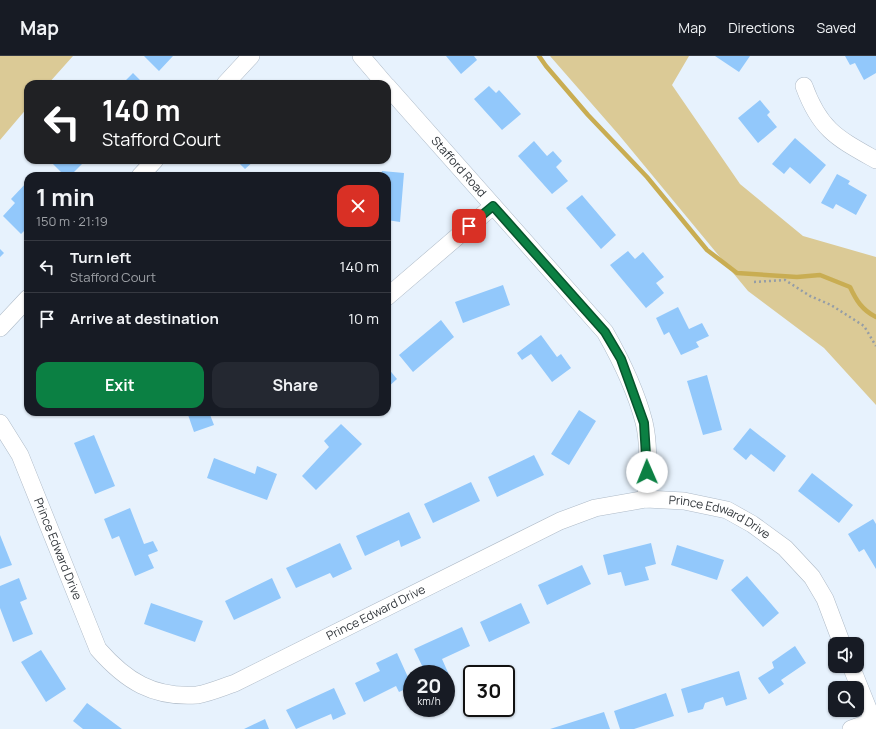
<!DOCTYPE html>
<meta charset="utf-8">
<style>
:root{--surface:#171b24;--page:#242831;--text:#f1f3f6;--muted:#9ea1a6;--line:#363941;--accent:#0b8043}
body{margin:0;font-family:Manrope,sans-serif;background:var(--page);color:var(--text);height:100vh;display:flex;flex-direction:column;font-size:15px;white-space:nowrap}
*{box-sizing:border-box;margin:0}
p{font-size:13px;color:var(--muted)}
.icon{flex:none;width:22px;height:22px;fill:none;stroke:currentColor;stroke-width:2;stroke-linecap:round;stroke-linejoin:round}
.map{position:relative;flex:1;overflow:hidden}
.side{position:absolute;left:24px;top:116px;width:367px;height:244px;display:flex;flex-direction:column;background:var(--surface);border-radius:12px;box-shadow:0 1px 3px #0004}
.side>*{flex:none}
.top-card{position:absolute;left:24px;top:24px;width:367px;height:84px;border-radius:12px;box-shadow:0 1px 3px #0004;background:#202124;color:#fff;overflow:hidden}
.controls{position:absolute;left:828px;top:581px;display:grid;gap:8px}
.controls a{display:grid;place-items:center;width:36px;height:36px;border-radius:8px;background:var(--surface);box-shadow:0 1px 3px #0004;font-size:20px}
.speed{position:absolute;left:403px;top:609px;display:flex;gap:8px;font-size:20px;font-weight:700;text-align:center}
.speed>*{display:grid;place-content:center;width:52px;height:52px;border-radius:50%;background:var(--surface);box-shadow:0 1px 3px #0004;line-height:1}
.speed small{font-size:10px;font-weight:400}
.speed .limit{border:2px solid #111;border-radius:6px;background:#fff;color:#111}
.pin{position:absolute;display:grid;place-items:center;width:34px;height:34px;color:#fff;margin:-17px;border-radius:8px;box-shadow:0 2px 6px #0006}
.me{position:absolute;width:44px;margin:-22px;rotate:359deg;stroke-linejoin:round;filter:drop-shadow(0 0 3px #0008)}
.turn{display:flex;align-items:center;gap:14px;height:84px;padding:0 12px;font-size:18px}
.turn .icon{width:52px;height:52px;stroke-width:2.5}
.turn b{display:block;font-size:28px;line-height:34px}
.round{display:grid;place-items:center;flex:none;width:42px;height:42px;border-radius:12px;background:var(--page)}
.headline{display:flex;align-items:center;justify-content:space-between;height:68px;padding:0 12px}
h1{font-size:24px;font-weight:700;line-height:30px}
.button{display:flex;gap:8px;margin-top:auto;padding:8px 12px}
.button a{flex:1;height:46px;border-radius:12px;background:var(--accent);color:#fff;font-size:16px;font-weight:700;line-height:46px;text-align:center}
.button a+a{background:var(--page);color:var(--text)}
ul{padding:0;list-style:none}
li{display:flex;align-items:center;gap:12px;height:52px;padding:0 12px;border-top:1px solid var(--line)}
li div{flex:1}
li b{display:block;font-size:15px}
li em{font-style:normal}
header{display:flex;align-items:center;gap:24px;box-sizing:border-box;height:56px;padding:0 20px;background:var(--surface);border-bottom:1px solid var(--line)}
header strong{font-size:19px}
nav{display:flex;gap:22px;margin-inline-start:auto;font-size:14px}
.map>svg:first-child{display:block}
.green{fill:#dbca96}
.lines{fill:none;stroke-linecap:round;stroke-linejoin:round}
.stream{stroke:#c9ad52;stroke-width:4.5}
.building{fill:#92c8fb}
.minor-casing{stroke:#aebac7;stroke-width:18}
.path{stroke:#959da6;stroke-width:2.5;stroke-dasharray:2 3;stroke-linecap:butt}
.minor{stroke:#fff;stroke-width:17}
.route-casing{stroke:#07532c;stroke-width:10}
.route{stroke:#0b8043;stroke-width:7}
.labels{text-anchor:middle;stroke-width:3;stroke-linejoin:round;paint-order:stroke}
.street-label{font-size:12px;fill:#31363b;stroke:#e7f2fd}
</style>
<header>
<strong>Map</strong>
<nav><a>Map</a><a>Directions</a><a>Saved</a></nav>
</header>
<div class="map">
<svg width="876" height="673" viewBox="0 0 876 673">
<rect width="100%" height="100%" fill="#e7f2fd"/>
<path class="green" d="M0 0H73L48 28H28V51L0 84Z
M550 0H689L672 29 740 128 803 180 876 201V349L824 292 748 235 619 79Z"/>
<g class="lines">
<path class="stream" d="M539 0 546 10 588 59 647 121 707 194 737 217 797 221 820 219 850 231C856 244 862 254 876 261"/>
</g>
<path class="building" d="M144 0H173L159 15Z
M446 0H474L477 4 461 18Z
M715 0H750L739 16Z
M845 0H876V17L864 24 855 7 850 9Z
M133 17 144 28H122Z
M489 30 496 37 499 34 521 58 502 74 474 43Z
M760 44 770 56 767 59 777 71 758 87 738 62Z
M795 82 826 109 810 128 790 111 784 118 772 108Z
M534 85 547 100 553 95 562 105 556 111 568 125 552 138 518 100Z
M55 104H86L70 120H65L52 107Z
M236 104H255L245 113Z
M382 115 404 117 400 166 387 164V120H381Z
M837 118 850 125 848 128 867 139 856 159 836 148 833 153 821 147Z
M28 125V164L26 167 28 171 21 178 3 160 15 147 11 143Z
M582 139 616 179 601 193 566 152Z
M0 193 4 197 0 201Z
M628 195 635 203 643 196 664 221 656 227 664 237 646 252 610 209Z
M503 229 510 249 463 267 455 246Z
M678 251 689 273 702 267 709 280 696 286 699 291 681 299 669 276 664 279 656 262Z
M441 264 454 281 413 316 399 299Z
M541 279 557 301 561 298 571 312 552 326 531 298 522 304 517 297Z
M387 311 397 323 387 332Z
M707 319 722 374 703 379 687 325Z
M579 354 596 365 569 409 551 398Z
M187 356H209L214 369 194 376Z
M341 368 362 388 316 434 302 420 329 391 324 385Z
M750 372 786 400 774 416 751 398 746 404 733 393Z
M94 379 115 430 95 438 74 387Z
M534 399 544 419 497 441 488 421Z
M214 402 255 418 257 410 277 418 267 444 207 422Z
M812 417 853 449 839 467 798 435Z
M471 426 480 445 433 467 424 448Z
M130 452 144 488 153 485 158 495 148 499 154 512 135 520 119 480 112 483 104 463Z
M409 456 421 482 401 491 399 484 365 500 356 480Z
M873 463 876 468V513L864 493 859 496 848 478Z
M0 479 12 509 0 513Z
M340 487 352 513 333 522 330 517 296 532 286 512Z
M651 487 656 508 645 511 649 524 625 530 621 516 608 519 603 499Z
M677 489 724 504 717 524 671 509Z
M582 509 591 528 547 549 538 529Z
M747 520 779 557 763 571 731 534Z
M19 522 27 543 20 546 33 578 13 586 0 552V530Z
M272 522 281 542 234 564 225 545Z
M151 547 203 565 195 586 144 568Z
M521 547 530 567 489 586 480 566Z
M462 571 470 590 442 603 454 630 446 634V618H426L414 593Z
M795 590 806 607 781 624 784 628 769 638 758 622 774 612 772 606Z
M41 594 66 633 46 646 21 606Z
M397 597 412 630 399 636 396 630 364 646 355 627 380 615 376 607Z
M739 615 747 643 726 650 723 641 705 647 703 653 688 657 681 633Z
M334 632 346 658 333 664 331 658 296 673 286 654Z
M666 637 674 660 634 673H620L614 655Z
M87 647 122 673H83L73 665Z
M604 656 610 673H550Z
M265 663 269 673H244Z"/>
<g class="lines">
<defs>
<g id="minor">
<path d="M361 0 385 28"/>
<path d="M225 28 251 0"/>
<path id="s1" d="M387 30 605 276C621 304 636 335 644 366 650 391 647 418 646 443"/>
<path d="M804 30C820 74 837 82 876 104"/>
<path d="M140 120 155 104"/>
<path d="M387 241 493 150"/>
<path d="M0 272 28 242"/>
<path id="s2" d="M0 367 20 399 98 593C126 625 153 642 197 639 209 637 223 631 235 627L560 465 595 452 646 443 684 445 727 454 752 468 785 492 812 521 825 543 842 588"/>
<path d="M851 610 873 665"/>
<path d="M851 673 876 664"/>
</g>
</defs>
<use href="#minor" class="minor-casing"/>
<path class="path" d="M754 226 785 224 810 240 831 249 864 270 876 290"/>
<use href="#minor" class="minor"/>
</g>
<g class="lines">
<defs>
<path id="route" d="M469 170 493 150 605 276 621 303 644 367 647 416"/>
</defs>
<use href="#route" class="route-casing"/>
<use href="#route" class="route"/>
</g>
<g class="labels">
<g class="street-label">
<text dy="4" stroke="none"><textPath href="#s1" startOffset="108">Stafford Road</textPath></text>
<text dy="4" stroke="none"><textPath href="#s2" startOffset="930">Prince Edward Drive</textPath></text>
<text dy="4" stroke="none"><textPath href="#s2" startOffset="139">Prince Edward Drive</textPath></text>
<text dy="4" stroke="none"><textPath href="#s2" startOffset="558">Prince Edward Drive</textPath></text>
</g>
</g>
</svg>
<div class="controls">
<a><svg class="icon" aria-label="sound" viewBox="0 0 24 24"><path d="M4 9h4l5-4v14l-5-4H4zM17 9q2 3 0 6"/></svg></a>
<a><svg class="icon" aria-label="search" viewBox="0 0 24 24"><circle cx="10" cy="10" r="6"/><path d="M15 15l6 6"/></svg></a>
</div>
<div class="speed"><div>20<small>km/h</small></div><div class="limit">30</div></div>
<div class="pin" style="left:469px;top:170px;background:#d93025"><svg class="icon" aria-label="arrive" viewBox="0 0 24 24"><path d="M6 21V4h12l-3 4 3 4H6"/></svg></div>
<svg class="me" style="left:647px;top:416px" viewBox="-20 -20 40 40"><circle r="19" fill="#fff"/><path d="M0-13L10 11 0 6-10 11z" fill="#0b8043"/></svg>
<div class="top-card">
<div class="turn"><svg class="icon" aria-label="left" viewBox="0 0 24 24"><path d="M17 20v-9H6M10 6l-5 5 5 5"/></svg><div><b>140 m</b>Stafford Court</div></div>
</div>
<section class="side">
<div class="headline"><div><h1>1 min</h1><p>150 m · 21:19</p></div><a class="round" style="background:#d93025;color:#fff"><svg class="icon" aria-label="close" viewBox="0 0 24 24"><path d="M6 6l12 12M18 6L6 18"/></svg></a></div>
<ul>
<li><svg class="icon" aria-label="left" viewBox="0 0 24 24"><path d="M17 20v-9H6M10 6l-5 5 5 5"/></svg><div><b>Turn left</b><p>Stafford Court</p></div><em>140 m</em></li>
<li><svg class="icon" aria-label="arrive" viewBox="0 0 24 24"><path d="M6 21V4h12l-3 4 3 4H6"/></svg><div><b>Arrive at destination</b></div><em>10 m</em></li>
</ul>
<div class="button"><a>Exit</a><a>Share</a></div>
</section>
</div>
